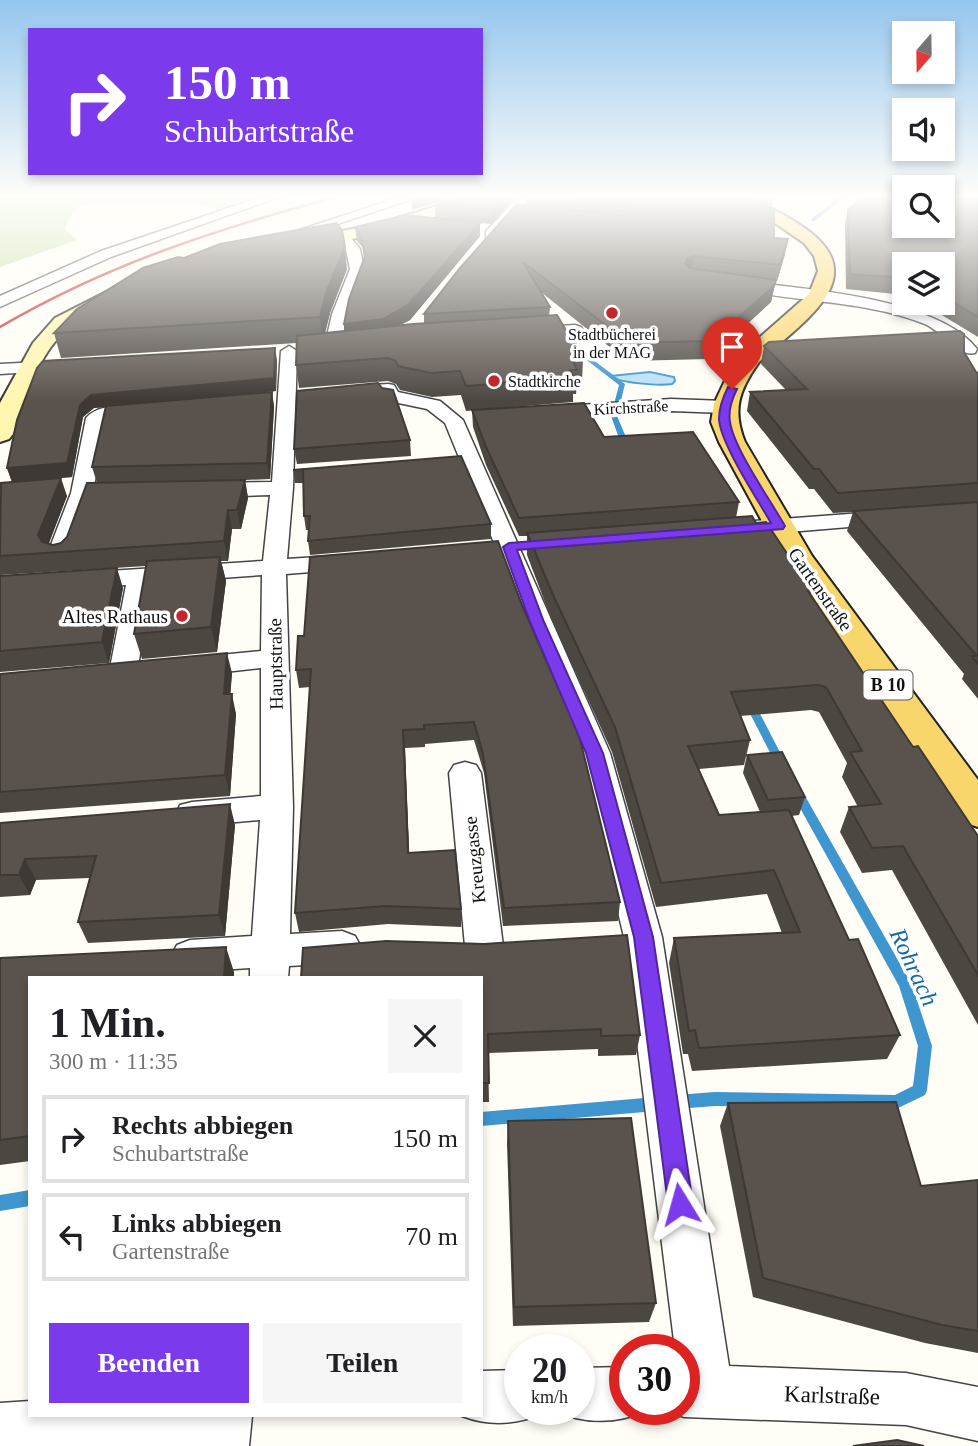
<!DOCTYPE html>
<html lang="de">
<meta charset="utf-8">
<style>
:root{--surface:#fff;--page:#f6f6f6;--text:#202124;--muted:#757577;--line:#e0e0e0;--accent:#7c3aed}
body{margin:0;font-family:Georgia,serif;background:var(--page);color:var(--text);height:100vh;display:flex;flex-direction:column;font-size:26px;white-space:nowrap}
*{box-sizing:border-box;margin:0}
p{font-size:23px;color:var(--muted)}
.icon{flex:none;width:38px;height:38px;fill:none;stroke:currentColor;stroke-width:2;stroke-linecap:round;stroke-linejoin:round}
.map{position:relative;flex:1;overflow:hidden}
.panel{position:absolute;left:28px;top:976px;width:455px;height:441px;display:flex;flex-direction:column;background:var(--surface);border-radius:0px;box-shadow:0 4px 10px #0003}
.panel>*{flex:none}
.top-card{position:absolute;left:28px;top:28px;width:455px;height:147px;border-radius:0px;box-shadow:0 4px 10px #0003;background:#7c3aed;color:#fff;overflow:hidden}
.needle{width:46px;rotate:200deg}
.controls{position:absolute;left:892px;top:21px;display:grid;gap:14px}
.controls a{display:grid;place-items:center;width:63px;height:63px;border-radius:0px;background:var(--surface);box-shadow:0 4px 10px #0003;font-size:35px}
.speed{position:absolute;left:504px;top:1334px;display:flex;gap:14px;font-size:35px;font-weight:700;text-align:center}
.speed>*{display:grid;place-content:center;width:91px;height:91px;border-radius:50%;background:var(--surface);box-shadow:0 4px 10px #0003;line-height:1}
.speed small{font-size:18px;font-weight:400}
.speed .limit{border:10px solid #d22;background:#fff;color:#111}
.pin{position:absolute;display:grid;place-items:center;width:60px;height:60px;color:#fff;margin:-72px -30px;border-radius:50% 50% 50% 0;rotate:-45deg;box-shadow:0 0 7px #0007}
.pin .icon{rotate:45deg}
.me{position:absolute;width:77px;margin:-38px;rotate:352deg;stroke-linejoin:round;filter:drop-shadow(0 0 5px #0008)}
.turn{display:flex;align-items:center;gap:24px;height:147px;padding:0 21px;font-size:32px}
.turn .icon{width:91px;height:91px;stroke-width:2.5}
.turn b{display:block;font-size:49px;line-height:60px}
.round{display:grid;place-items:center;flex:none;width:74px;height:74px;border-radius:0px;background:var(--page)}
.head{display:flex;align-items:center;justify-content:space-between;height:119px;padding:0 21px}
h1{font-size:42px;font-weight:700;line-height:52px}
.primary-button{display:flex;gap:14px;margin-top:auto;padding:14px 21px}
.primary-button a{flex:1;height:80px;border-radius:0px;background:var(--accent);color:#fff;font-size:28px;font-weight:700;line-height:80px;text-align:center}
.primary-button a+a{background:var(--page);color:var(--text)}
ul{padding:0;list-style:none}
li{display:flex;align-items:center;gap:21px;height:88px;margin:0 14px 10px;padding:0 7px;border:4px solid var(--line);border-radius:0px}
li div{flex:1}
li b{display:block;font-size:26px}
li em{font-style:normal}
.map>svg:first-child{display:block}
.forest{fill:#b9dc9c}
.water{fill:#b9e0f7;stroke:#3f96cf;stroke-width:2}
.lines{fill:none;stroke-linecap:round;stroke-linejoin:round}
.stream{fill:#3f96cf;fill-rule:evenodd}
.street-casing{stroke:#444;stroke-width:3}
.secondary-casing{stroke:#333;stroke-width:4}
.primary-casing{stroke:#222;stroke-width:4}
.street{fill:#fff;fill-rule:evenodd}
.secondary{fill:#fff6b0;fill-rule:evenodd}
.primary{fill:#f9d66b;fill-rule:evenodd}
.rail{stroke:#c4262e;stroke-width:2.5}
.wall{fill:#4d4742}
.shaded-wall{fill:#3f3936}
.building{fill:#5a524d;stroke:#3f3936;stroke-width:2}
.route{fill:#7c3aed;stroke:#51269a;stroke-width:2}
.poi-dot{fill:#c4262e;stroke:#fff;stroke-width:2.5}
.labels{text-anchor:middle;stroke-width:7;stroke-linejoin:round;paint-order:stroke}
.far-poi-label{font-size:16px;fill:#111;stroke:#fff}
.far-street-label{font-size:16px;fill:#111;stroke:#fff}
.shield{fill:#fff;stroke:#585858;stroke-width:2}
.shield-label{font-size:18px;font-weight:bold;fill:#111}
.street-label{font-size:19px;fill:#111;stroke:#fff}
.poi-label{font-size:19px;fill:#111;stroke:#fff;text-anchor:end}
.near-street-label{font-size:23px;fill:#111;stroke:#fff}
.near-water-label{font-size:24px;font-style:italic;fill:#1768a6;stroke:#fff}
</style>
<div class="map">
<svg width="978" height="1446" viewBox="0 0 978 1446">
<rect width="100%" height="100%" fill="#fffdf5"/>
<path class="forest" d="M0 198H285L230 213 195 203 97 202 79 206 69 218 65 230 77 240 0 267Z"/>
<path class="water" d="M650 372 674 377 675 381 672 384C659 386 619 383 610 376Z"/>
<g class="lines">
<path class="stream" d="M838 198H843L815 221H811V219Z
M566 336H570L588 356 625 384 617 416 631 449 630 451 623 449 611 416 619 385 584 358 566 338Z
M750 701 755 704 786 764 785 767H777L776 764 745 704Z
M796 786 800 787 912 985 932 1046 927 1090 925 1095 896 1109 715 1106 676 1109 671 1107 668 1102 671 1097 676 1095 715 1092 895 1095 913 1086 918 1046 899 986 790 790 792 787Z
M656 1097 661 1099 664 1104 661 1109 656 1111 481 1126V1112Z
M30 1190V1206L0 1211V1195Z"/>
<defs>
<path id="street" d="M258 198H276L111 257 0 307V296L101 251Z
M397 198H415L281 243 276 244 269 240Z
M517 198H530L496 237H486V231Z
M342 232 347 233 360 249 364 269 348 314 340 349 332 354 324 349 332 314 350 269 346 250 335 236Z
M734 280C798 289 937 296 977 349L975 353C957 357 942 331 925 324 863 299 793 303 729 287L727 284 729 281Z
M575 325 581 327 583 330 581 333 527 338 519 333 527 328Z
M289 346 297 351 293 488 287 559 349 555 358 557 361 562 358 567 349 569 286 574 293 807 290 934 342 931 355 936 361 947 355 958 342 963 289 966 288 978H250V968L190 972 177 967 171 956 177 945 190 940 252 936 260 820 192 826 180 823 176 814 180 805 192 802 261 796V668L189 676 179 673 175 667 179 661 189 658 261 651 262 575 151 583 137 673 133 679 123 682 113 679 109 673 126 585 0 594V578L263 561 270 495 208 497 200 495 197 490 200 485 208 483 272 482 281 351Z
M59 361 65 362 68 366 65 370 0 374V364Z
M388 384 394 385 398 392 440 401 463 420 610 753 662 937 729 1366 906 1373 978 1387V1441L906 1425 684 1417 665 1410 684 1409V1349H675L624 937 580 753 445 423 427 409 384 400 381 395 359 398 350 392 359 386Z
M671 399 725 401 734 407 725 413 671 411 548 419 538 413 548 407Z
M146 404 156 410 153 414 105 421 93 493 71 555 67 560 59 562 51 560 47 555 71 493 86 418C98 403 128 406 146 404Z
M889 511 897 513 900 518 897 523 754 535 746 533 742 528 746 523 754 521Z
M465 762 476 765 481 773 503 946 497 957 484 962 471 957 465 946 449 773 454 765Z
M625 1367V1409H645L644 1412C617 1423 587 1424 560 1413L559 1409H579V1368Z
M520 1370V1409H541L539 1415C513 1425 488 1426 462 1416H481V1371Z
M30 1401V1416H252L249 1446H0V1403Z"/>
<path id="secondary" d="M463 198H487L484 201 384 233 291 250 282 245 291 240 375 225Z
M110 290 120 296 117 300C101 309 83 316 69 328 39 351 25 399 13 434L9 439 0 442V403L33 343 55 318Z"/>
<path id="primary" d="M726 198C754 198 777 210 800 225 879 276 802 322 759 362 739 390 732 410 745 442L812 556 978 780V827L963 822 782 558 719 442 711 422 714 404 729 372 743 352 809 294 818 271 814 256 804 243 772 221Z"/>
</defs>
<use href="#street" class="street-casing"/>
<use href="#secondary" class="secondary-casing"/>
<use href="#primary" class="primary-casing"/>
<use href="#street" class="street"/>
<use href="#secondary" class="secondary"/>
<use href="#primary" class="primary"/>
<path class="rail" d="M0 327C106 265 214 230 332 198"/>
</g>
<path class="wall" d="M458 198H514L491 224 480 223V236L410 320 400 325 424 324V314L526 205 527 198H773L772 206 753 200 774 238 785 254 777 281 776 280 771 302 709 359 627 361 541 292 550 307 549 316 583 359 582 382 577 383 576 394H573V402L466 411 461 395 432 397 400 390 396 384 388 381 299 388 296 365V343L61 358 54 333 184 258 347 269 330 313 325 333 344 331V324L364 258 363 248 357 241 355 227 435 218V205Z
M978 198V337L922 303H943V264H905V295L846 289 845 224 848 210Z
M764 346 964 352 976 372 978 373V699L962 679 964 674 847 531 853 512 833 513 814 489H809L747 411 750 392 786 390 761 364Z
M277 360 276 391 199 398 272 392 274 407 270 479 245 480 248 498 241 529H232L228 561H221L226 581 217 652 142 659 134 634 146 566 0 575V485L67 496 48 544 53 545 61 543 67 537 97 483 92 467 106 407 94 408 83 417 72 477 12 482 7 468 17 420Z
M382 388 410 440 411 456 297 464 294 449Z
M472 410 604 437 739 502 736 518 756 523 812 591 811 596 913 747 978 836V1025L892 870 862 873 840 832 849 807H858L842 777 847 763 819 712 811 710 740 716 750 740 744 765 699 769 719 815 760 812 743 773 747 755 805 797 799 815 791 816 849 940 900 1035 887 1059 692 1071 688 1054H683L669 963 674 938 782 933 767 894 656 907 612 752 552 621 527 555V536H519L486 465 473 427Z
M461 456 491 524V539L310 555 308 541 309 530H306L304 516 303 483H295L293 470Z
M498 541 620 902 618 921 503 926 484 773 474 740 425 744V747L405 748 409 853 461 909V927L388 924 299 932 295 913 310 687 299 688 296 670 304 636Z
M0 576 123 588 109 663 0 672Z
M232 673 230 694 236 714 230 796 0 813V674Z
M0 823 235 825 225 936 88 943 78 922 90 878 36 880 30 895 0 897Z
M0 958 234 972V978H30V1161L0 1165Z
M481 978 640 1035 636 1055 598 1056V1049L488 1053 489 1102H481Z
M728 1103 921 1186 978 1180V1353L925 1343 753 1297 720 1126Z
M508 1121 656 1303 649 1322 513 1326 507 1144Z"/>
<path class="shaded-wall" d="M412 198H453L412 210Z
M502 198H514L491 224V210Z
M480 223V236L410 320 384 334 345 340 344 324Z
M788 239 785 254 777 281 780 265Z
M345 247 347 269 330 313 323 341 320 317 327 290Z
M694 256 692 271 685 264 687 258Z
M776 280 771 302 709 359 711 341Z
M275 348 277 360 276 391 94 408 83 417 72 477 12 482 7 468 91 395Z
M272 392 274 407 270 479 267 463Z
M61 478 67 496 45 554 38 535Z
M245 480 248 498 241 529 237 510Z
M228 510 232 529 228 561 224 541Z
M220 557 226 581 217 652 211 627Z
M117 568 123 588 109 663 102 642Z
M227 653 232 673 229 715 224 694Z
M232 694 236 714 230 796 225 775Z
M403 730 405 748 410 872 408 853Z
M230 804 235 825 225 936 219 915Z
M25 859 36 880 30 895 19 875Z
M226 947 234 972V978H224Z"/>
<path class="building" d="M458 198H502L491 210 435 205Z
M578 198H750L774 210V238L788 239 780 265 694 256 687 258 685 264 689 268 776 280 774 286 711 341 629 343 523 262 550 307 424 314 460 268 517 204 626 216 635 209 626 204Z
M861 198H905V226H943V198H978V317L943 296V264H905V278L850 274 848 210Z
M405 215 480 223 409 304 383 319 344 324 349 299 365 256 361 235 355 227Z
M336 223 342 230 345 247 327 290 320 317 54 333 77 309 143 268 178 257 184 258 220 244Z
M557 315 583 359H572L577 370H570L574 378 466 386 460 371 431 373 398 366 395 360 387 358 296 365 297 336 413 324Z
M960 331 964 334V352L976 372 978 373V483L838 493 819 469H814L750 392 807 389 764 346 769 342Z
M275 348 274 378 91 395 80 405 67 463 7 468 17 420 37 368 43 361Z
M378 383 382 388 393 390 410 440 294 449 297 391Z
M272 392 267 463 92 467 106 406Z
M584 403 604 437 693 432 739 502 519 518 486 447 472 410Z
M461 456 491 524 308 541 310 516H304L303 469 293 470Z
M61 478 38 535 42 542 53 545 61 543 67 537 87 483 245 480 237 510H228L224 541 0 556 1 483Z
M978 502V664L972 656H977L853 511Z
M752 516 756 523 766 522 812 591H808L913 747 918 746 978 836V975L903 846 872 848 849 807 881 804 850 752 862 751 826 687 818 685 731 692 750 740 688 746 719 815 789 810 849 940 858 939 900 1035 699 1048 695 1030 689 1031 674 938 800 932 774 870 661 883 615 727 554 597 527 533Z
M498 541 522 605 579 735 620 902 504 908 483 754 474 722 424 725V729L403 730 408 853 455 850 461 909 386 906 295 913 311 669 296 670 298 636H304L310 557Z
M220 557 211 627 134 634 147 561Z
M117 568 102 642 0 651V576Z
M227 653 224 694H232L225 775 0 792V674Z
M782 752 805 797 768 800 747 755Z
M230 804 219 915 78 922 96 856 25 859 19 875H0V823Z
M627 935 640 1035 601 1036V1029L488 1034 489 1083H481V978H301L303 948 386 941 484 944Z
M226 947 224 978H30V1136L0 1140V958Z
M896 1102 921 1186 978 1180V1331L942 1325 763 1278 728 1103Z
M631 1118 656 1303 514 1307 508 1121Z
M897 1440 924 1446H853Z"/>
<linearGradient id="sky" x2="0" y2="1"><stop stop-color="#95c6ee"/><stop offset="0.49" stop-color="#fffefa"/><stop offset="1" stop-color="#fffefa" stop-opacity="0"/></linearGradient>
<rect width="978" height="401" fill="url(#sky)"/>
<path class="route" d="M728 387 737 389C732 399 728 411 730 422 734 449 771 501 785 526L783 529 517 550 544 622 603 753 653 937 693 1204 689 1213 680 1217 671 1213 668 1204 634 937 586 753 530 622 503 547 509 543 771 523C758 500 720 443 719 419 719 407 723 397 728 387Z"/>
<g class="poi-dot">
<circle cx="612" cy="313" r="7"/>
<circle cx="494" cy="381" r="7"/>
<circle cx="182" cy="616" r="7"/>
</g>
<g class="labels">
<g class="far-poi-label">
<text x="612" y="340">Stadtbücherei<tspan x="612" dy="18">in der MAG</tspan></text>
<text x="508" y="387" text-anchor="start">Stadtkirche</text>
</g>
<g class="far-street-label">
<text transform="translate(631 407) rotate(-3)" y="6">Kirchstraße</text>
</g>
<rect class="shield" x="863.5" y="670.5" width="49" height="29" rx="5"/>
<g class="shield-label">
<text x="888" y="691">B 10</text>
</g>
<g class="street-label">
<text transform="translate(821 589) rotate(55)" y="7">Gartenstraße</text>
<text transform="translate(275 664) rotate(-91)" y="7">Hauptstraße</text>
<text transform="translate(474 860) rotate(-96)" y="7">Kreuzgasse</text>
</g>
<g class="poi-label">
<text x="168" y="623">Altes Rathaus</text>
</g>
<g class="near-street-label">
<text transform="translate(832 1395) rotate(2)" y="8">Karlstraße</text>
</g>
<g class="near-water-label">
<text transform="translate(914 967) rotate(65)" y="8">Rohrach</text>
</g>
</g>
</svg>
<div class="controls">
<a><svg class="needle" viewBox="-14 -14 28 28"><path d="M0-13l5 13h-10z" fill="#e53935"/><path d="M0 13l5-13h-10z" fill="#757577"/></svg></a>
<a><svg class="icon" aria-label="sound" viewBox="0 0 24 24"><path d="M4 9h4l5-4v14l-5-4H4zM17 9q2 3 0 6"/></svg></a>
<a><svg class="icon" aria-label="search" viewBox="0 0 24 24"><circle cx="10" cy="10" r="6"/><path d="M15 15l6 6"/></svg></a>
<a><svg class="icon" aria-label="layers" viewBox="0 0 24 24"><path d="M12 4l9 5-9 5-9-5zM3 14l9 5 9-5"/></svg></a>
</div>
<div class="speed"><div>20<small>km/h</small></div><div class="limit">30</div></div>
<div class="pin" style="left:732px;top:389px;background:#d93025"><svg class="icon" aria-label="arrive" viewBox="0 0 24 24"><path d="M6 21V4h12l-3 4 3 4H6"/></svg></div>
<svg class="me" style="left:680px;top:1204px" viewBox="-20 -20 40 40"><path d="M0-17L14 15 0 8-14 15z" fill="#7c3aed" stroke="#fff" stroke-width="4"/></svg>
<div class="top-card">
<div class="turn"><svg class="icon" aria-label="right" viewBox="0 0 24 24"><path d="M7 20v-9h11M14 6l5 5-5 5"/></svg><div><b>150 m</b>Schubartstraße</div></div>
</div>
<section class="panel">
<div class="head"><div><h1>1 Min.</h1><p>300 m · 11:35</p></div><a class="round"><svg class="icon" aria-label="close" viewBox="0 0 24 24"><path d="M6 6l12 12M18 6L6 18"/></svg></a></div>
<ul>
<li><svg class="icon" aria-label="right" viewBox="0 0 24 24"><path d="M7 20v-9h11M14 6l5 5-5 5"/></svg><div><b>Rechts abbiegen</b><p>Schubartstraße</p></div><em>150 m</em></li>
<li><svg class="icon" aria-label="left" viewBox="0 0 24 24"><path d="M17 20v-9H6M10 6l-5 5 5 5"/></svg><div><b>Links abbiegen</b><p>Gartenstraße</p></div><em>70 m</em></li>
</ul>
<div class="primary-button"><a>Beenden</a><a>Teilen</a></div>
</section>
</div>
